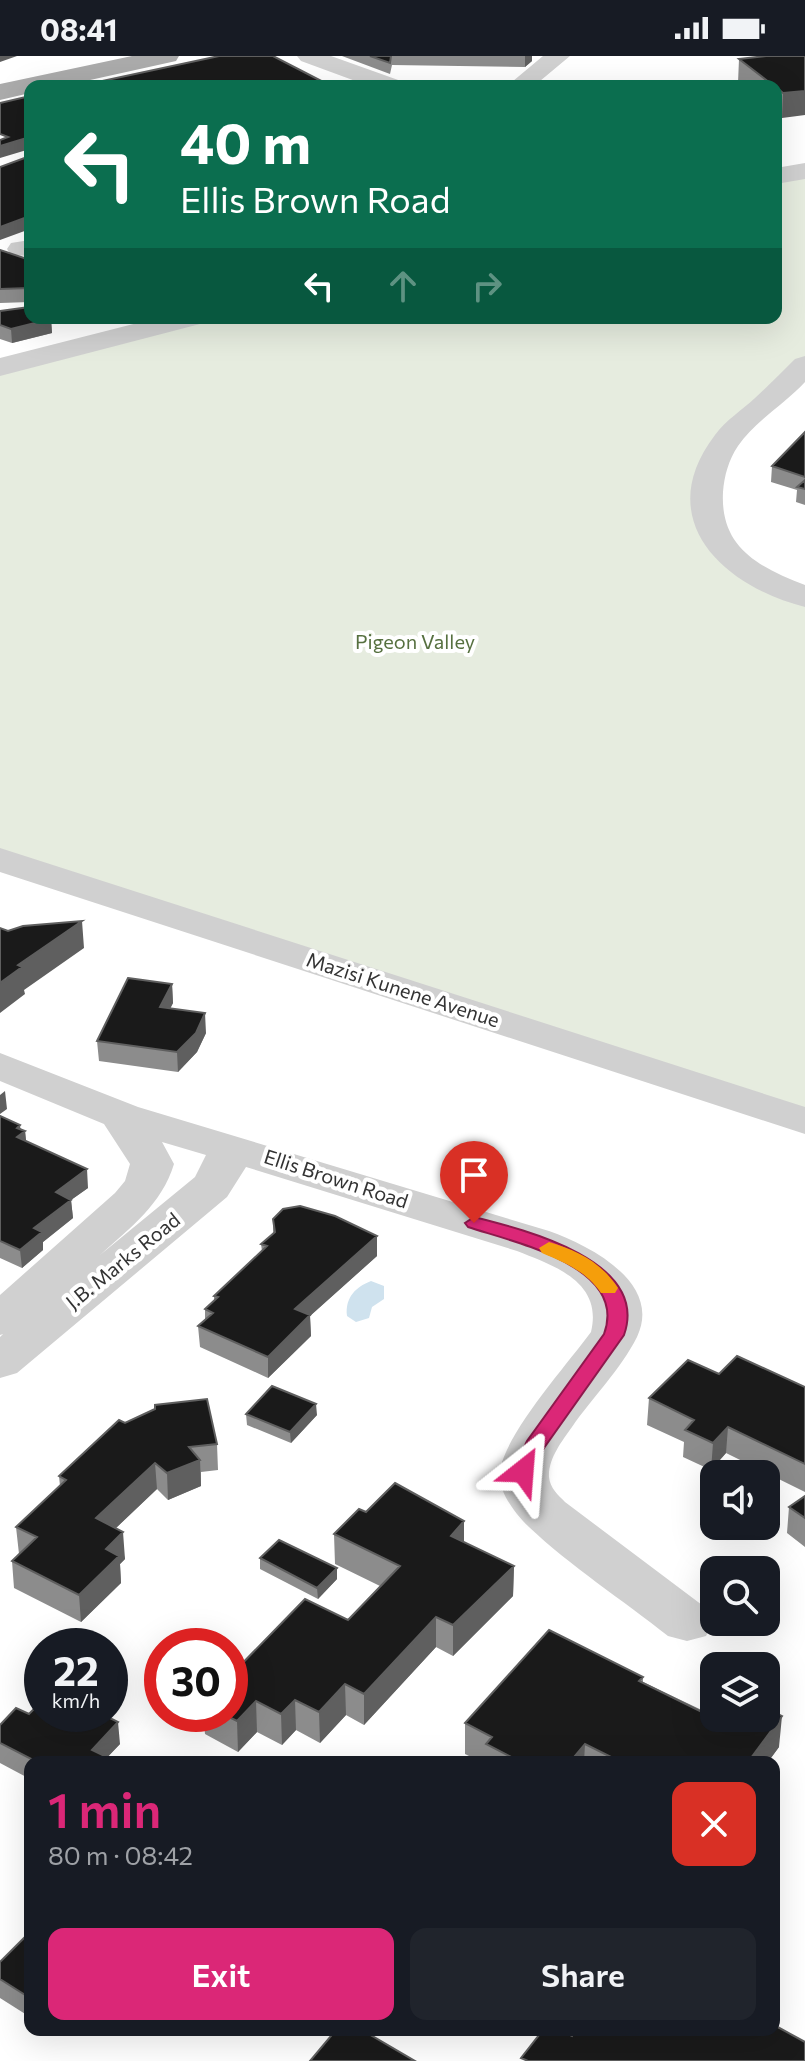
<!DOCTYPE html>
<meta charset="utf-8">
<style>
:root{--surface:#171b24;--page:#20242c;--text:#f1f3f6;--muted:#9ea1a6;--accent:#db2777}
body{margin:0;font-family:Commissioner,sans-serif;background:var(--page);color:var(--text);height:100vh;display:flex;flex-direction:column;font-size:30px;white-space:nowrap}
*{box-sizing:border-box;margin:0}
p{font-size:26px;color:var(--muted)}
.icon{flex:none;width:44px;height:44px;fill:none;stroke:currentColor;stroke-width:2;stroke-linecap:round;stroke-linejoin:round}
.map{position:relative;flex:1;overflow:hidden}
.panel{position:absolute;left:24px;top:1700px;width:756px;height:280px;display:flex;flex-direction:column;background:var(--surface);border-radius:16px;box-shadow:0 8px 32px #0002}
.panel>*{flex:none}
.banner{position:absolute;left:24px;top:24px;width:758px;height:244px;border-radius:16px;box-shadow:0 8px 32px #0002;background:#0b6e4f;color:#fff;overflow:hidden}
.fabs{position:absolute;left:700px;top:1404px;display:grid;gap:16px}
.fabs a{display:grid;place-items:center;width:80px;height:80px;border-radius:16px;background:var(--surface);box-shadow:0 8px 32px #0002;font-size:40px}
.speed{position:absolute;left:24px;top:1572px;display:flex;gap:16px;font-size:40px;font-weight:700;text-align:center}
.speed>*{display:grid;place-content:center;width:104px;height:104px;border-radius:50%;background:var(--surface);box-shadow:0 8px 32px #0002;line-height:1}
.speed small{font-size:20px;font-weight:400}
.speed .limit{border:12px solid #d22;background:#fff;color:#111}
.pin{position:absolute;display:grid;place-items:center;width:68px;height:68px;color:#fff;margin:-82px -34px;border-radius:50% 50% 50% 0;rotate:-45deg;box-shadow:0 0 8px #0007}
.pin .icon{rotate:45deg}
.me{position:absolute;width:88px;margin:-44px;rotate:28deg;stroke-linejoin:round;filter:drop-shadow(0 0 6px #0008)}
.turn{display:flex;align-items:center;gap:28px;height:168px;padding:0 24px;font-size:36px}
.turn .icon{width:104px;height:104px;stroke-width:2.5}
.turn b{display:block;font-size:56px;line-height:68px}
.lanes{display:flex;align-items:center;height:76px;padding:0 24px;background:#0003;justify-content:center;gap:40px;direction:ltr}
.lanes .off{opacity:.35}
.round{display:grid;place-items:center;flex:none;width:84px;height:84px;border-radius:16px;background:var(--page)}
.overview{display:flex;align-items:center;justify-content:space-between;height:136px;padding:0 24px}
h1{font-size:48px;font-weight:600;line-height:60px;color:var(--accent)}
.button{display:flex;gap:16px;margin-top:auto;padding:16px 24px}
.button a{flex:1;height:92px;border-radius:16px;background:var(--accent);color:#fff;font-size:32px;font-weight:600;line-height:92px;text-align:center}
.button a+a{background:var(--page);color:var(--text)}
.status{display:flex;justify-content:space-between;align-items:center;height:56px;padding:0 40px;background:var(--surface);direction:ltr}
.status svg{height:22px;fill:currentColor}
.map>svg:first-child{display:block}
.green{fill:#e6ecdf}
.water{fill:#cfe2ee}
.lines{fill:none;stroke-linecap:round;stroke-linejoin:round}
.minor{fill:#d0d0d0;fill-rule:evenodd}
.major{fill:#ababab;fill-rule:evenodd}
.wall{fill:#8c8c8c}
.shaded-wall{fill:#5f5f5f}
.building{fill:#1a1a1a;stroke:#5f5f5f;stroke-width:2}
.route{fill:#db2777;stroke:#8e194d;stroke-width:2}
.slow{fill:#f59e0b}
.labels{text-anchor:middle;stroke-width:8;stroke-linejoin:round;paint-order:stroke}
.park-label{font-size:20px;fill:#56703f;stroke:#fff}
.street-label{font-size:20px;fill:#333;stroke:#fff}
</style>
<div class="status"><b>08:41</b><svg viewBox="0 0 49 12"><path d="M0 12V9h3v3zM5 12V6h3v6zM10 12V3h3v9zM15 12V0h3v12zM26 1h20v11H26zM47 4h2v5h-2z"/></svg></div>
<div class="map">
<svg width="805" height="2005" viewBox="0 0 805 2005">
<rect width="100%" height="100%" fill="#fff"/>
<path class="green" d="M805 115V308L767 344 713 422 723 485 805 538V1054L0 793V317L209 262H776V121Z"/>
<path class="water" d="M371 1225 384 1230V1243L372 1251 369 1262 356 1266 347 1260C345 1241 356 1231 371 1225Z"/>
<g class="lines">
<path class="minor" d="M297 0H331L401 25 404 30H369L301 5Z
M543 0H570L534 30H507Z
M805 107V123L776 128V112Z
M30 184V200L11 199 7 193 11 187Z
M157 262H204L200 268 0 320V302Z
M805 300V326C785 348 755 365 738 390 729 403 724 420 723 436 720 492 759 511 805 529V551C722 530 651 463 715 379 726 364 742 354 755 342 769 329 782 316 795 303Z
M0 792 805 1051V1078L0 816Z
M0 997 138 1051 549 1175C588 1189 663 1226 637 1281 621 1313 592 1342 572 1371 562 1385 548 1403 549 1421 550 1432 558 1439 565 1446L706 1552 713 1566 706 1580 687 1585 668 1580C624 1545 569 1509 529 1471 515 1458 496 1433 500 1413 509 1373 566 1310 591 1276 603 1226 555 1210 517 1195L246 1111 227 1141 17 1317 0 1322V1281L3 1278 0 1279V1239L115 1137 125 1125 130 1108 104 1068 0 1025ZM162 1086 206 1099 195 1121 100 1199C130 1172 162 1148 174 1108Z"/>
<path class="major" d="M132 0H179L176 5 63 30H30V37L0 44V28Z"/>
</g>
<path class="wall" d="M342 0H532V5L525 11 392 9 390 18Z
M805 0 782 62 776 58V30H741L738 27 739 3Z
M0 194 30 204V246L0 247Z
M0 255 51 263 52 277 12 287 0 283Z
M805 376V449L796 446 797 434 771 426 772 410Z
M172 928 173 947 170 953 206 977 197 996 178 1016 99 1005 97 985Z
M0 1060 25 1075 26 1085 88 1132 71 1144 73 1162 43 1186V1194L22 1212 0 1202Z
M273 1163 377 1200 310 1260 311 1280 268 1322 200 1291 198 1270 205 1264V1253L214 1245V1240L262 1195 261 1188 273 1178Z
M719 1318 805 1331V1436L726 1397 711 1414 683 1401 684 1386 647 1369 649 1342Z
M246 1358 317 1359 291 1387 247 1369Z
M125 1367 217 1388 218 1414 201 1416V1430L168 1444 157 1433 116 1472 125 1503 120 1508 121 1527 81 1566 14 1532 12 1505 19 1498 16 1471 60 1430 59 1420Z
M805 1440V1491L787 1477 789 1451Z
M366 1456 464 1465V1486L514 1510 513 1540 453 1600 436 1591 364 1669 346 1659 320 1687 296 1674 282 1689 257 1676 238 1696 205 1678 203 1658H230L348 1564 380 1530 335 1508 334 1478Z
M260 1502 337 1512V1523L318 1543 260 1513Z
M643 1621V1626L779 1691 768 1706H481L465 1698V1667Z
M29 1658 120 1688 107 1701 114 1706H30V1723L0 1707V1669Z
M30 1820V1848L28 1846 25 1825Z
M30 1876V1961L0 1942V1906Z"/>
<path class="shaded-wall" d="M0 0H17L0 6Z
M525 0H532V5L525 11Z
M805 35V59L782 62 783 37Z
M30 81V93L0 102V90Z
M30 160V173L0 184V171Z
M51 263 52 277 12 287 11 273Z
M82 865 84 892 24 934 25 938 0 957V927L18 909Z
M172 928 173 947 161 970 160 951Z
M205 957 206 977 197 996 178 1016 177 996Z
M5 1035 7 1053 0 1058V1039Z
M20 1069 21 1078 25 1075 27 1093 19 1099 17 1072Z
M87 1113 88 1132 71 1144 73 1162 43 1186V1194L22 1212 20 1194 56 1136Z
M377 1180V1200L310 1260 311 1280 268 1322V1301L295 1253Z
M316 1348 317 1359 291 1387 290 1376Z
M728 1371 726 1397 711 1414 713 1387Z
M200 1404 201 1430 168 1444 167 1417Z
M155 1407 157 1433 98 1489 96 1462Z
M464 1465V1496L451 1480Z
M123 1476 125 1503 120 1508 121 1527 81 1566 79 1539 106 1493Z
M514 1510 513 1540 453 1600V1569Z
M337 1512V1523L318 1543 317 1532Z
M436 1561V1591L364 1669V1638Z
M345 1628 346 1659 320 1687 319 1656Z
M295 1644 296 1674 282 1689 281 1658Z
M256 1645 257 1676 238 1696 237 1665Z
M782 1660 779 1691 768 1706H748Z
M118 1666 120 1688 103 1706 92 1694Z
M585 1688 584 1706H570Z"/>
<path class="building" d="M219 0H273L331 30H79Z
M370 0H391L390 7Z
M766 0H805V35L783 37 776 31V30H774L739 3Z
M30 40V81L0 90V84L8 81 0 78V47Z
M30 100V160L0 171V111Z
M0 194 30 204V237L29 232 0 233Z
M30 251V262H50L51 263 11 273 0 269V255Z
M805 376V421L772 410Z
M805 424V433L797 431Z
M82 865 18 909 22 911 0 927V872L8 875 23 870Z
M128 922 172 928 160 951 205 957 196 977 177 996 97 985Z
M0 1060 20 1069 17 1072 25 1075 17 1081 87 1113 56 1136 71 1144 34 1172 42 1176 20 1194 0 1185Z
M300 1150 335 1160 377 1180 295 1253 310 1259 268 1301 198 1270 213 1257 205 1253 218 1241 214 1240 267 1190 261 1188 275 1176 273 1163 283 1153Z
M737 1300 805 1331V1408L728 1371 713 1387 685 1374 694 1364 649 1342 688 1304 719 1318Z
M272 1330 316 1348 290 1376 246 1358Z
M207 1343 217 1388 189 1391 200 1404 167 1417 155 1407 96 1462 123 1476 106 1493 119 1500 79 1539 12 1505 37 1481 16 1471 66 1424 59 1420 119 1364 125 1367 155 1353V1349Z
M395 1427 464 1465 451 1480 514 1510 453 1569 436 1561 364 1638 345 1628 319 1656 295 1644 281 1658 256 1645 237 1665 223 1658H230V1620L305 1543 348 1564 400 1510 334 1478 359 1453 366 1456Z
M805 1440V1462L789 1451Z
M279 1484 337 1512 317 1532 260 1502Z
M549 1574 643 1621 639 1625 714 1662H766V1652L782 1660 748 1706H621L585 1688 570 1706H521L486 1688 492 1681 465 1667Z
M42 1645V1658H102L118 1666 92 1694 113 1704 112 1706H37L0 1687V1669L16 1652 29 1658Z
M30 1876V1942L0 1923V1906Z
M774 1969 805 1986V2005H528L521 2002 543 1974H560L572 1980 576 1974H774Z
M336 1974H362L415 2005H310Z"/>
<path class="route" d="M474 1161C526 1174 650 1205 624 1279L544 1392 531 1420H516L513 1415 527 1385 604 1278C629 1210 513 1186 468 1171L465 1167Z"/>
<path class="slow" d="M549 1186C577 1194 602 1207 618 1232L615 1237H601C586 1215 565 1207 542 1197L539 1192Z"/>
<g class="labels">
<g class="park-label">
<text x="415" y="593">Pigeon Valley</text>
</g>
<g class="street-label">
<text transform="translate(403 934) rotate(18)" y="7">Mazisi Kunene Avenue</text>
<text transform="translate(336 1123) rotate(18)" y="7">Ellis Brown Road</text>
<text transform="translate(123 1205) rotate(-39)" y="7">J.B. Marks Road</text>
</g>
</g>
</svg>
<div class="fabs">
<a><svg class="icon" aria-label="sound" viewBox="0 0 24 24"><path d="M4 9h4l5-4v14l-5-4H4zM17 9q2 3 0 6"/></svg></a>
<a><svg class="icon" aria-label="search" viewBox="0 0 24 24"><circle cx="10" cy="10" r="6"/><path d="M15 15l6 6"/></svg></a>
<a><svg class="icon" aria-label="layers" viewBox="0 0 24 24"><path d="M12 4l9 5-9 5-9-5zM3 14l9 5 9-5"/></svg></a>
</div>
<div class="speed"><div>22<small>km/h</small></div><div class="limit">30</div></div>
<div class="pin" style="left:474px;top:1167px;background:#d93025"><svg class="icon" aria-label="arrive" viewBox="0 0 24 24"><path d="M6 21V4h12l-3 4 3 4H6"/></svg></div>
<svg class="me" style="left:523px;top:1415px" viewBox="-20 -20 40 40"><path d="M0-17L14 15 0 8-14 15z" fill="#db2777" stroke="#fff" stroke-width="4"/></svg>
<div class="banner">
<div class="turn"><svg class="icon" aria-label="left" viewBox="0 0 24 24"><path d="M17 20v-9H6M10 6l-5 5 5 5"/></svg><div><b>40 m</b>Ellis Brown Road</div></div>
<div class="lanes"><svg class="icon" aria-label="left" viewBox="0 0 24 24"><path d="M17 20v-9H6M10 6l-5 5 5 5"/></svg><svg class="icon off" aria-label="ahead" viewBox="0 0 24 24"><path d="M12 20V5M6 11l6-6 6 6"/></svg><svg class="icon off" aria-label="right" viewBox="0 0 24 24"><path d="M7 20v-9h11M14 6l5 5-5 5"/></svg></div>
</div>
<section class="panel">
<div class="overview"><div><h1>1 min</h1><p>80 m · 08:42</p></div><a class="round" style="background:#d93025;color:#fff"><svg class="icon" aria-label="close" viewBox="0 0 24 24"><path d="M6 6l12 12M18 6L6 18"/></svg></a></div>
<div class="button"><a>Exit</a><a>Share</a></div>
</section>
</div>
